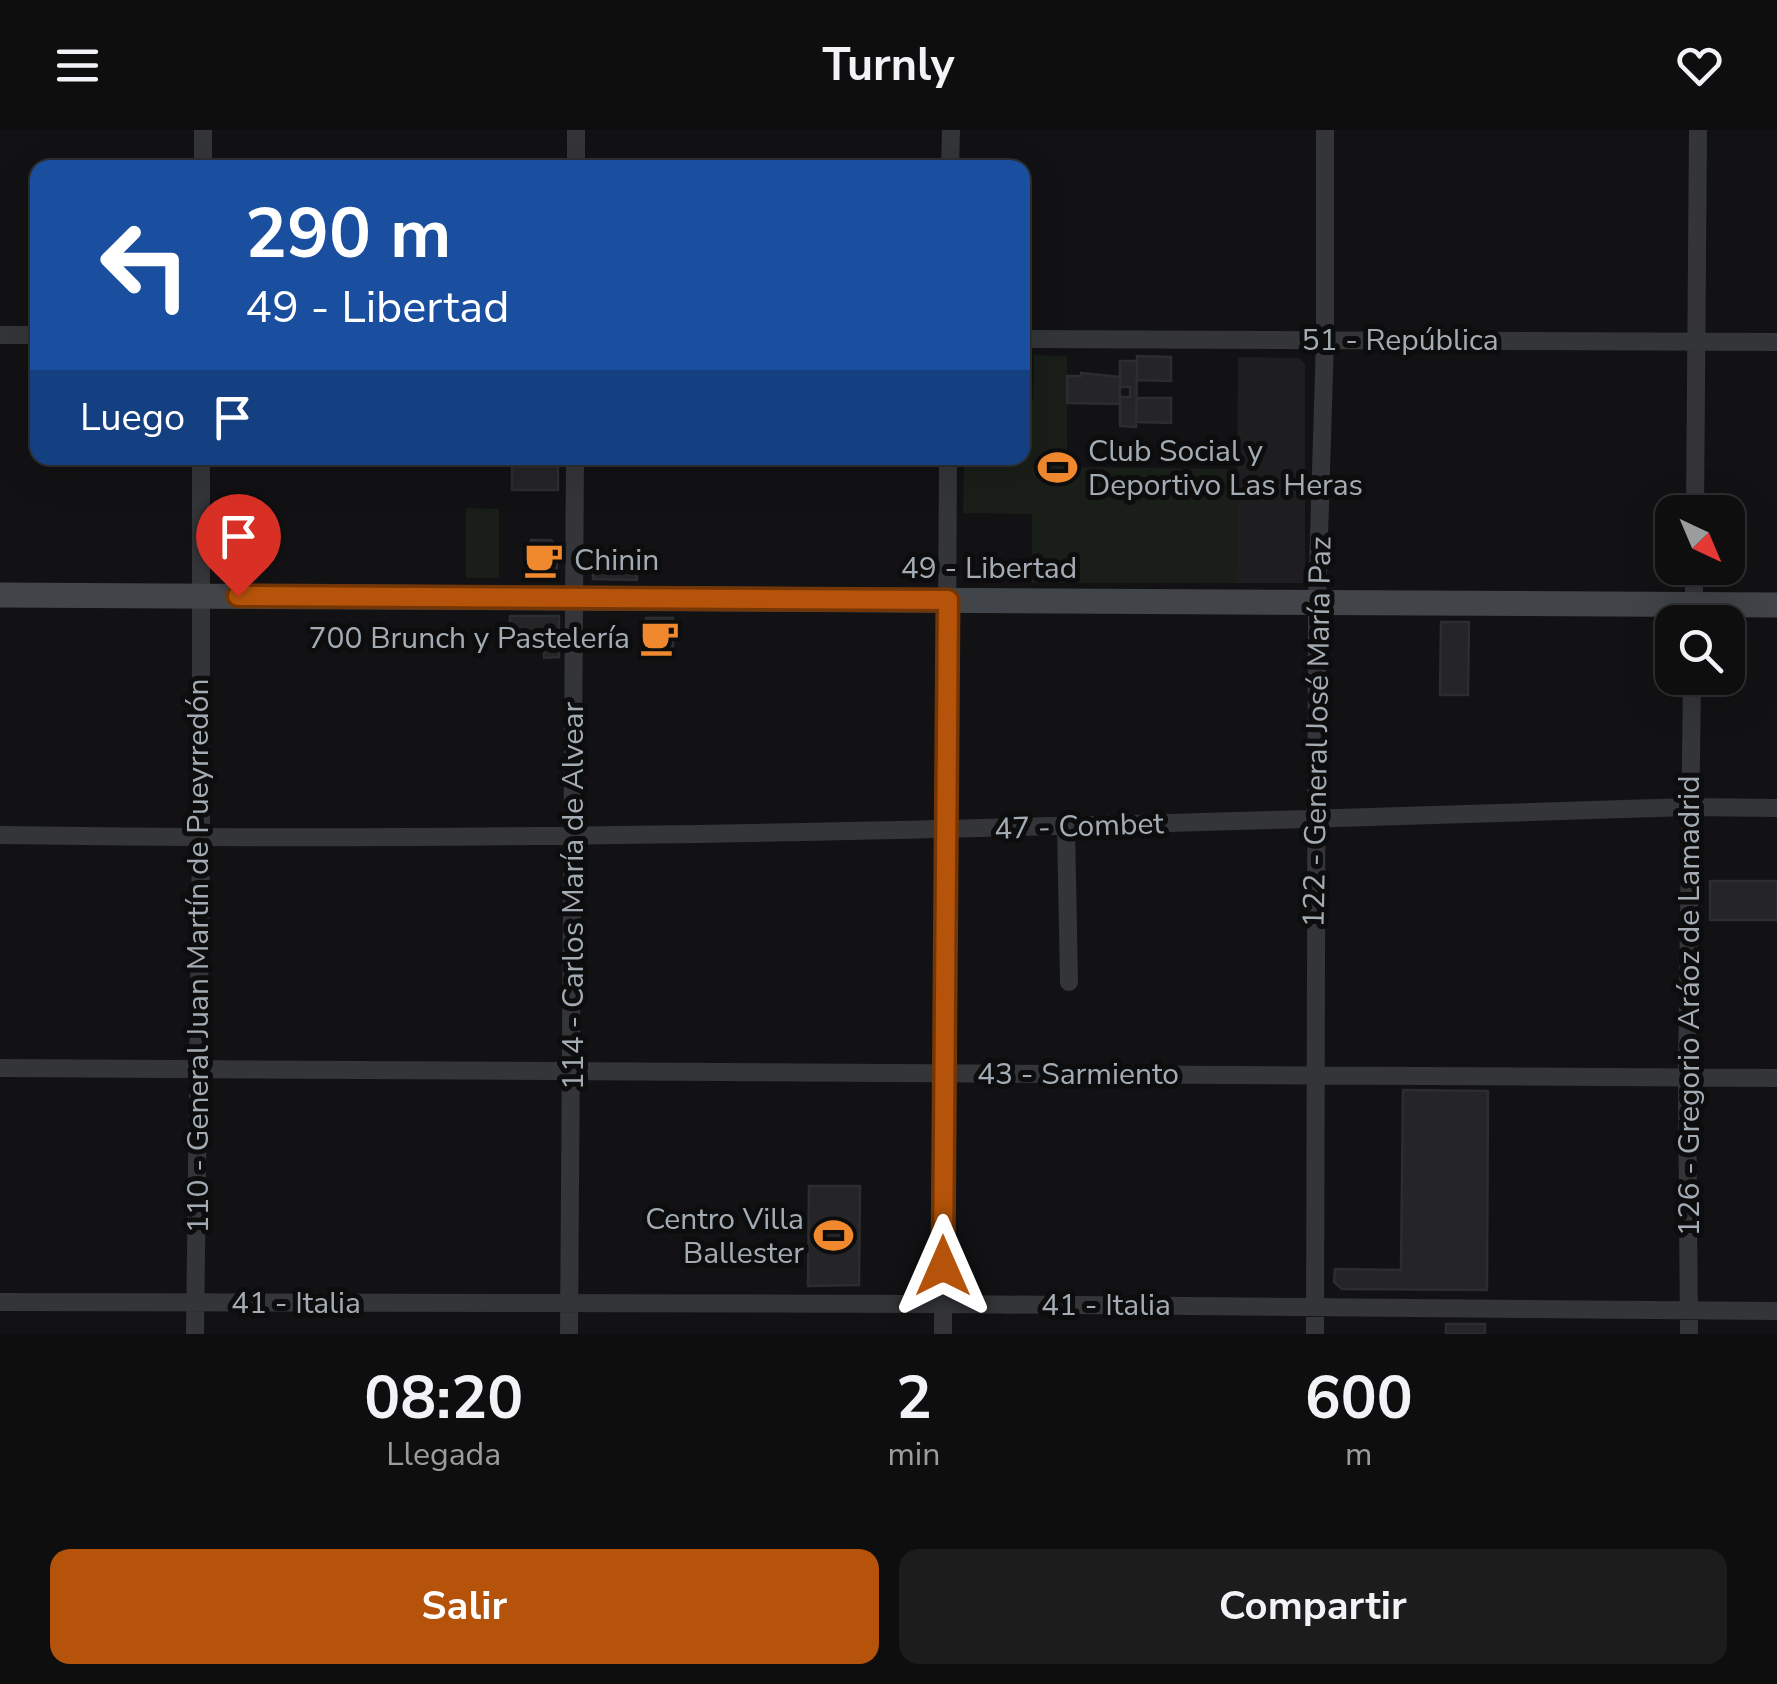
<!DOCTYPE html>
<html lang="es">
<meta charset="utf-8">
<style>
:root{--surface:#0e0e0f;--page:#1c1c1d;--text:#f1f3f6;--muted:#9b9c9e;--line:#2e2e2f;--accent:#b45309}
body{margin:0;font-family:"Nunito Sans",sans-serif;background:var(--page);color:var(--text);height:100vh;display:flex;flex-direction:column;font-size:38px;white-space:nowrap}
*{box-sizing:border-box;margin:0}
p{font-size:32px;color:var(--muted)}
.icon{flex:none;width:55px;height:55px;fill:none;stroke:currentColor;stroke-width:2;stroke-linecap:round;stroke-linejoin:round}
.map{position:relative;height:1204px;overflow:hidden}
.details{display:flex;flex-direction:column;background:var(--surface);flex:1}
.details>*{flex:none}
.banner{position:absolute;left:30px;top:30px;width:1000px;height:305px;border-radius:20px;box-shadow:0 10px 40px #0002,0 0 0 2px var(--line);background:#1a4fa0;color:#fff;overflow:hidden}
.needle{width:65px;rotate:136deg}
.fabs{position:absolute;left:1655px;top:365px;display:grid;gap:20px}
.fabs a{display:grid;place-items:center;width:90px;height:90px;border-radius:20px;background:var(--surface);box-shadow:0 10px 40px #0002,0 0 0 2px var(--line);font-size:50px}
.pin{position:absolute;display:grid;place-items:center;width:85px;height:85px;color:#fff;margin:-102px -42px;border-radius:50% 50% 50% 0;rotate:-45deg;box-shadow:0 0 10px #0007}
.pin .icon{rotate:45deg}
.me{position:absolute;width:110px;margin:-55px;rotate:0deg;stroke-linejoin:round;filter:drop-shadow(0 0 8px #0008)}
.turn{display:flex;align-items:center;gap:35px;height:210px;padding:0 50px;font-size:45px}
.turn .icon{width:130px;height:130px;stroke-width:2.5}
.turn b{display:block;font-size:70px;line-height:85px}
.then{display:flex;align-items:center;height:95px;padding:0 50px;background:#0003;gap:20px;font-size:38px}
.eta{display:flex;justify-content:space-evenly;align-items:center;height:170px;text-align:center}
.eta b{font-size:60px;font-weight:700;line-height:70px}
.cta{display:flex;gap:20px;margin-top:auto;padding:20px 50px}
.cta a{flex:1;height:115px;border-radius:20px;background:var(--accent);color:#fff;font-size:40px;font-weight:700;line-height:115px;text-align:center}
.cta a+a{background:var(--page);color:var(--text)}
header{display:flex;justify-content:space-between;align-items:center;height:130px;padding:0 50px;background:var(--surface);font-size:45px;font-weight:700}
.map>svg:first-child{display:block}
.built{fill:#1e1e20}
.green{fill:#191e18}
.building{fill:#252528;stroke:#2c2d30;stroke-width:2.5}
.lines{fill:none;stroke-linecap:round;stroke-linejoin:round}
.street{stroke:#333538;stroke-width:18}
.secondary{stroke:#414448;stroke-width:25}
.route-casing{stroke:#753606;stroke-width:25}
.route{stroke:#b45309;stroke-width:18}
.labels{text-anchor:middle;stroke-width:10;stroke-linejoin:round;paint-order:stroke}
.street-label{font-size:30px;fill:#a3acb4;stroke:#0d0d0e}
.poi-label{font-size:30px;fill:#a3acb4;stroke:#0d0d0e;text-anchor:start}
</style>
<header><svg class="icon" aria-label="menu" viewBox="0 0 24 24"><path d="M4 6h16M4 12h16M4 18h16"/></svg>Turnly<svg class="icon" aria-label="heart" viewBox="0 0 24 24"><path d="M12 20l-8-8c-3-5 5-10 8-4 3-6 11-1 8 4z"/></svg></header>
<div class="map">
<svg width="1777" height="1204" viewBox="0 0 1777 1204">
<rect width="100%" height="100%" fill="#121214"/>
<path class="built" d="M1238 227 1299 228 1305 234V453H1236Z"/>
<path class="green" d="M1034 225 1067 226V337L1237 339 1236 453H1032V384L963 383 964 328H1022L1023 272 1033 271Z
M466 378 499 379V448H466Z"/>
<path class="building" d="M1137 226 1171 227V251L1137 250Z
M1120 231H1137L1136 297 1120 296V267H1130V257H1120Z
M1081 243 1120 247V274L1067 273V246H1081Z
M1137 268H1171V293L1136 292Z
M512 336H558V360H512Z
M531 410H551L557 417V442L550 449H530Z
M593 422 636 423 637 450 593 449Z
M510 486H559V527L544 528V504H510Z
M646 488H673V528H646Z
M1441 492H1469L1468 565H1440Z
M1710 751H1777V790H1710Z
M1403 960 1488 961 1487 1160 1342 1159 1334 1152 1335 1139 1401 1140Z
M809 1056H860L859 1155 808 1156Z
M1446 1194H1485V1204H1446Z"/>
<g class="lines">
<path class="street" d="M203 38V0
M576 38V0
M950 38 951 0
M0 205H38
M1022 209 1777 212
M1695 382 1698 0
M1694 492V438
M1066 697 1069 852
M0 705C563 714 1126 695 1689 677L1777 678
M0 938 1777 948
M0 1172 943 1174 1777 1181
M195 1204 201 708V328
M569 1204 575 328
M943 1204 948 328
M1315 1204 1317 472 1325 210V0
M1689 1204 1687 948 1692 548"/>
<path class="secondary" d="M0 465 1777 475"/>
</g>
<g class="lines">
<defs>
<path id="route" d="M238 466 948 470 943 1136"/>
</defs>
<use href="#route" class="route-casing"/>
<use href="#route" class="route"/>
</g>
<defs>
<symbol id="stadium-bare" viewBox="-9 -9 18 18"><path d="M0-5a6.5 5 0 1 0 0 10a6.5 5 0 1 0 0-10ZM-3.5-1.8h7v3.6h-7Z" fill="#f0892e" stroke="#0d0d0e" stroke-width="2.5" paint-order="stroke"/></symbol>
<symbol id="cafe-bare" viewBox="-9 -9 18 18"><path d="M-5.5-4.5H6V0H3Q3 3.5 0 3.5H-2.5Q-5.5 3.5-5.5 0ZM3-3.2v2h1.7v-2ZM-6 4.5H4V6H-6Z" fill="#f0892e" stroke="#0d0d0e" stroke-width="2.5" paint-order="stroke"/></symbol>
</defs>
<g fill-rule="evenodd">
<use href="#stadium-bare" x="1030" y="310" width="55" height="55"/>
<use href="#cafe-bare" x="516" y="402" width="55" height="55"/>
<use href="#cafe-bare" x="632" y="480" width="55" height="55"/>
<use href="#stadium-bare" x="806" y="1078" width="55" height="55"/>
</g>
<g class="labels">
<g class="street-label">
<text x="1400" y="220">51 - República</text>
<text x="989" y="448">49 - Libertad</text>
<text transform="translate(1317 602) rotate(-89)" y="10">122 - General José María Paz</text>
<text transform="translate(1079 696) rotate(-2)" y="10">47 - Combet</text>
<text transform="translate(573 766) rotate(-90)" y="10">114 - Carlos María de Alvear</text>
<text transform="translate(198 826) rotate(-90)" y="10">110 - General Juan Martín de Pueyrredón</text>
<text transform="translate(1689 876) rotate(-90)" y="10">126 - Gregorio Aráoz de Lamadrid</text>
<text x="1078" y="954">43 - Sarmiento</text>
<text x="296" y="1183">41 - Italia</text>
<text x="1106" y="1185">41 - Italia</text>
</g>
<g class="poi-label">
<text x="1088" y="331">Club Social y<tspan x="1088" dy="34">Deportivo Las Heras</tspan></text>
<text x="574" y="440">Chinin</text>
<text x="630" y="518" text-anchor="end">700 Brunch y Pastelería</text>
<text x="804" y="1099" text-anchor="end">Centro Villa<tspan x="804" dy="34">Ballester</tspan></text>
</g>
</g>
</svg>
<div class="fabs">
<a><svg class="needle" viewBox="-14 -14 28 28"><path d="M0-13l5 13h-10z" fill="#e53935"/><path d="M0 13l5-13h-10z" fill="#9b9c9e"/></svg></a>
<a><svg class="icon" aria-label="search" viewBox="0 0 24 24"><circle cx="10" cy="10" r="6"/><path d="M15 15l6 6"/></svg></a>
</div>
<div class="pin" style="left:238px;top:466px;background:#d93025"><svg class="icon" aria-label="arrive" viewBox="0 0 24 24"><path d="M6 21V4h12l-3 4 3 4H6"/></svg></div>
<svg class="me" style="left:943px;top:1136px" viewBox="-20 -20 40 40"><path d="M0-17L14 15 0 8-14 15z" fill="#b45309" stroke="#fff" stroke-width="4"/></svg>
<div class="banner">
<div class="turn"><svg class="icon" aria-label="left" viewBox="0 0 24 24"><path d="M17 20v-9H6M10 6l-5 5 5 5"/></svg><div><b>290 m</b>49 - Libertad</div></div>
<div class="then">Luego<svg class="icon" aria-label="arrive" viewBox="0 0 24 24"><path d="M6 21V4h12l-3 4 3 4H6"/></svg></div>
</div>
</div>
<section class="details">
<div class="eta">
<div><b>08:20</b><p>Llegada</p></div>
<div><b>2</b><p>min</p></div>
<div><b>600</b><p>m</p></div>
</div>
<div class="cta"><a>Salir</a><a>Compartir</a></div>
</section>
